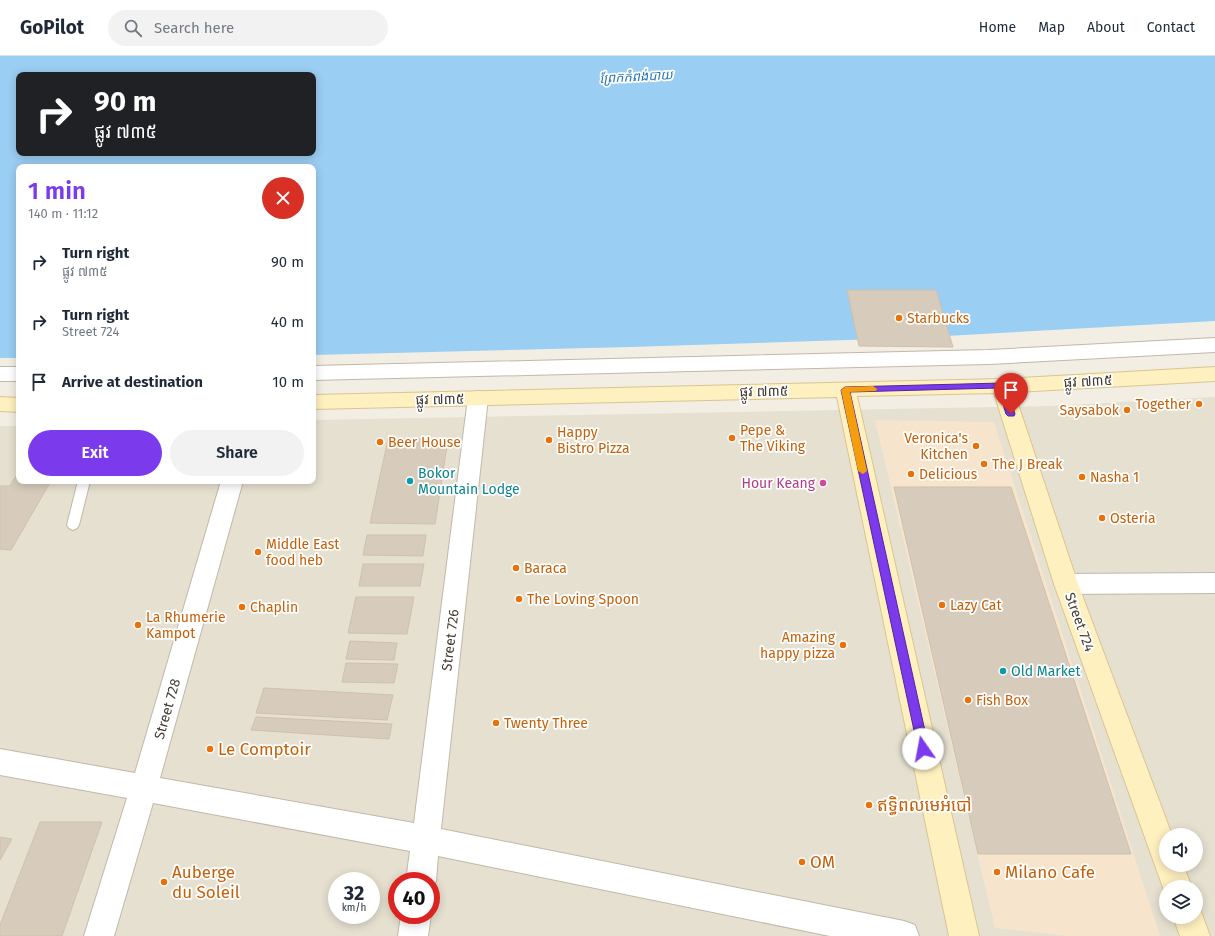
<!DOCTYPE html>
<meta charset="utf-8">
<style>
:root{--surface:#fff;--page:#f2f2f3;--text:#1f2937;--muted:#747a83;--line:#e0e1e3;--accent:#7c3aed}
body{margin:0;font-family:"Fira Sans","Noto Sans Khmer",sans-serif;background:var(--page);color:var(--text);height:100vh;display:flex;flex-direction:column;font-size:15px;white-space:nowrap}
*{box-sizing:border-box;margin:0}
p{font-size:13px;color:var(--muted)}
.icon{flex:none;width:22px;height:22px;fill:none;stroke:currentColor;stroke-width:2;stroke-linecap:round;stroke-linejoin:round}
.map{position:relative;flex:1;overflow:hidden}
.sheet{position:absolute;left:16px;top:108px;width:300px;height:320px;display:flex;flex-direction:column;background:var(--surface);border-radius:8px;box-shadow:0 2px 10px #0003}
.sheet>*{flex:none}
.guide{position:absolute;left:16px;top:16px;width:300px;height:84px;border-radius:8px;box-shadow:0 2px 10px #0003;background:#202124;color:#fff;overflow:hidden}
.buttons{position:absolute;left:1159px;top:772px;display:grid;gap:8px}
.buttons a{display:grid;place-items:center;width:44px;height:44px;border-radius:50%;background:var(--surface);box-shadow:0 2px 10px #0003;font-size:20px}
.speed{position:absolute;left:328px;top:816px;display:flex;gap:8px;font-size:20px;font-weight:700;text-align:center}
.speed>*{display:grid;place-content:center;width:52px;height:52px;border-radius:50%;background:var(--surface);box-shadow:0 2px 10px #0003;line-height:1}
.speed small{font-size:10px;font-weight:400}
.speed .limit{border:6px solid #d22;background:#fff;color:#111}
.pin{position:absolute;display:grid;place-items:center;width:34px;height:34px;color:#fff;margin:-41px -17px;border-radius:50% 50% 50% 0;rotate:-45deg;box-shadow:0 0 4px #0007}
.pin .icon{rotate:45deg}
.me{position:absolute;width:44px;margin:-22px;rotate:348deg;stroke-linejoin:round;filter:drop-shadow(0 0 3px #0008)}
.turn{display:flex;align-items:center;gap:14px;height:84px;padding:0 12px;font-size:18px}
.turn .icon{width:52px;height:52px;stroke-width:2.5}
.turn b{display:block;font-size:28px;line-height:34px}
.round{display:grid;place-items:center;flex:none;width:42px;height:42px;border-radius:21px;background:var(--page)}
.overview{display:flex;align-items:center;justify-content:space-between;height:68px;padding:0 12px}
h1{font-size:24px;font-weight:600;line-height:30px;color:var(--accent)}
.button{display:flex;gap:8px;margin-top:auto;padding:8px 12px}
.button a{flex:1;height:46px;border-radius:24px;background:var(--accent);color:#fff;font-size:16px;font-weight:600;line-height:46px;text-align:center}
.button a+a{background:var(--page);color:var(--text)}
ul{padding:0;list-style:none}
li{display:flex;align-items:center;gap:12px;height:60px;padding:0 12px}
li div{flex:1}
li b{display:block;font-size:15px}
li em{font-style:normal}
header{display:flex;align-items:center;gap:24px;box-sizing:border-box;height:56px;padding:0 20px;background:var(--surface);border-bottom:1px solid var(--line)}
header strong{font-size:19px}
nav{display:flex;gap:22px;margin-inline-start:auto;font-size:14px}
.search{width:280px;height:36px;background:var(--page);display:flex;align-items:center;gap:10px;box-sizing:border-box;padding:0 14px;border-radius:22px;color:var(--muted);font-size:15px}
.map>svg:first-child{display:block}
.residential{fill:#e6e0d0;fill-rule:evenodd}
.commercial{fill:#f6e4cc}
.water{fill:#9bcef3;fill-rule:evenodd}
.building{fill:#d7ccbb;stroke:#cfc1ab}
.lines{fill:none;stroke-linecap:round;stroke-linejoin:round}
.lane-casing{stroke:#c1b8a8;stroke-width:2}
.street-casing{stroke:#c1b8a8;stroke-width:2}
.secondary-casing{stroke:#d8c592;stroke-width:2}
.lane{fill:#fff;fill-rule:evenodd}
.street{fill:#fff;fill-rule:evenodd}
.secondary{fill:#fff0c0;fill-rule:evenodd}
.route{fill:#7c3aed;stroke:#51269a}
.slow{fill:#f59e0b}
.food-dot{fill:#e8710a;stroke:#fff;stroke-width:1.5}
.culture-dot{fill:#0f9aa8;stroke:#fff;stroke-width:1.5}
.hotel-dot{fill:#d1479c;stroke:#fff;stroke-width:1.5}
.labels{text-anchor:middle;stroke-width:3.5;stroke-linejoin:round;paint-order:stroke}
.far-water-label{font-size:13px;font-style:italic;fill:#2978b3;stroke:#fff}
.food-label{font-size:14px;fill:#c56008;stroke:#fff;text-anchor:start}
.street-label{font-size:14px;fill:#443d33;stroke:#fff}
.culture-label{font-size:14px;fill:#0d838f;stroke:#fff;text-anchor:start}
.hotel-label{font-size:14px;fill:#b23c85;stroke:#fff;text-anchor:end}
.near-food-label{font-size:17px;fill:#c56008;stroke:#fff;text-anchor:start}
</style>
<header>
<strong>GoPilot</strong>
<div class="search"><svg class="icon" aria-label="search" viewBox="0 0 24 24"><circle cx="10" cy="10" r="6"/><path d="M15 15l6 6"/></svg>Search here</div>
<nav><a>Home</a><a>Map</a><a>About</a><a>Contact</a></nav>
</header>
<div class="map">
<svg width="1215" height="880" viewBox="0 0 1215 880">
<rect width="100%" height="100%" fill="#f2eee3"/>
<path class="residential" d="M1215 341V880H0V370H19V425H313V364L1049 350ZM1166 779H1196V809H1166ZM337 825H371V859H337ZM397 825H431V859H397ZM1166 831H1196V861H1166Z"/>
<path class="commercial" d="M875 364 994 366 1160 880H1067L995 872Z"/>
<path class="water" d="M0 0H1215V265L910 282 630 291 313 299V111H19V302H0ZM19 19H313V97H19Z"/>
<path class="building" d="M847 234H936L953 291 859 290Z
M388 383H448L435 468 370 467Z
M16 420H19V425H51L11 494 0 493V430H10Z
M894 431H1011L1131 798H978Z
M367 479H426L423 500 363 499Z
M363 508H424L420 530H359Z
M356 541H414L407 578 348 577Z
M350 585 397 587 394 604 346 603Z
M346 607 398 608 394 627 342 626Z
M264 632 393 639 387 664 256 657Z
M256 661 392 668 389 683 251 674Z
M40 766H102L62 880H0V869Z
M0 781 12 783 0 804Z"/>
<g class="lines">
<defs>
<path id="lane" d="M78 425H90L79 469 77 472 73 474 69 472 67 469Z"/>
<path id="street" d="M1215 282V296L989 308 313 324V310L989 294Z
M0 311H19V325H0Z
M478 335 485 337 488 342 441 773 904 865 915 869 919 880H830L438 800 436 825 431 835V825H406L410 795 153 747 114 880H84L127 742 0 719V693L135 717 221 425H243L160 722 414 767 468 342 471 337Z
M1215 517V537L1066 538 1058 535 1054 528 1058 521 1066 518Z
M401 859H431L428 880H398Z"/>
<path id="secondary" d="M1215 311V325L1014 336 1078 528 1172 779H1166V809H1183L1192 831H1166V840L1054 528 994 337 857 340 979 880H949L837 341 313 353V339L1002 323Z
M0 341 19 342V356L0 355Z
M1196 849 1199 850 1210 880H1180L1173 861H1196Z"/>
</defs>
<use href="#lane" class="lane-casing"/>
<use href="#street" class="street-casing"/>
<use href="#secondary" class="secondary-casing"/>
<use href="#lane" class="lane"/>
<use href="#street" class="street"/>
<use href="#secondary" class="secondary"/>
</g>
<path class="route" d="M1002 327 1006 330 1015 358 1014 360H1008L1006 358 998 332 850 336 929 693 927 696 923 698 919 696 918 693 841 334 845 331Z"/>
<path class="slow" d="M873 330 877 333 876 335 850 336 867 415 863 418 858 415 841 334 845 331Z"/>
<g class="food-dot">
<circle cx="899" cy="262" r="4"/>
<circle cx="1199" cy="348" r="4"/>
<circle cx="1127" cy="354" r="4"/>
<circle cx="732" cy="382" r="4"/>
<circle cx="549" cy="384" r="4"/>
<circle cx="380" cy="386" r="4"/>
<circle cx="976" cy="390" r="4"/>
<circle cx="984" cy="408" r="4"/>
<circle cx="911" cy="418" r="4"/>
<circle cx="1082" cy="421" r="4"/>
<circle cx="1102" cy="462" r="4"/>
<circle cx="258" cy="496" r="4"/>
<circle cx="516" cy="512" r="4"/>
<circle cx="519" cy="543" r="4"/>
<circle cx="942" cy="549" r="4"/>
<circle cx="242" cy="551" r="4"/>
<circle cx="138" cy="569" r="4"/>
<circle cx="843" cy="589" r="4"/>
<circle cx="968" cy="644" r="4"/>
<circle cx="496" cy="667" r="4"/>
<circle cx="210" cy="693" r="4"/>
<circle cx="869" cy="749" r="4"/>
<circle cx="802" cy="806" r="4"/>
<circle cx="997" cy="816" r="4"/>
<circle cx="164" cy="826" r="4"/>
</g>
<g class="culture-dot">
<circle cx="410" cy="425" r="4"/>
<circle cx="1003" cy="615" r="4"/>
</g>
<circle class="hotel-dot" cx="823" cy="427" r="4"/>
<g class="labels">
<g class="far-water-label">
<text transform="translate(636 20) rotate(-3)" y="5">ព្រែកកំពង់បាយ</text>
</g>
<g class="food-label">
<text x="907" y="267">Starbucks</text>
<text x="1191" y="353" text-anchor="end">Together</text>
<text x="1119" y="359" text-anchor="end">Saysabok</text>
<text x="740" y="379">Pepe &amp;<tspan x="740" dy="16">The Viking</tspan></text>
<text x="557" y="381">Happy<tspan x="557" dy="16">Bistro Pizza</tspan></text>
<text x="968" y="387" text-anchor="end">Veronica's<tspan x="968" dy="16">Kitchen</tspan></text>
<text x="388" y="391">Beer House</text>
<text x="992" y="413">The J Break</text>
<text x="919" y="423">Delicious</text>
<text x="1090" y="426">Nasha 1</text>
<text x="1110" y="467">Osteria</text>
<text x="266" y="493">Middle East<tspan x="266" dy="16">food heb</tspan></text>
<text x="524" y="517">Baraca</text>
<text x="527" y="548">The Loving Spoon</text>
<text x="950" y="554">Lazy Cat</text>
<text x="250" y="556">Chaplin</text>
<text x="146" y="566">La Rhumerie<tspan x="146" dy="16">Kampot</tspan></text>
<text x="835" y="586" text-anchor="end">Amazing<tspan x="835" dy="16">happy pizza</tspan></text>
<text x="976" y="649">Fish Box</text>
<text x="504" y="672">Twenty Three</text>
</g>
<g class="street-label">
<text transform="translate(1088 325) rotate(-3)" y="5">ផ្លូវ ៧៣៥</text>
<text transform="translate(764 335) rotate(-1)" y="5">ផ្លូវ ៧៣៥</text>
<text transform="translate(440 343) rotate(-1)" y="5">ផ្លូវ ៧៣៥</text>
<text transform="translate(1080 566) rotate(70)" y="5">Street 724</text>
<text transform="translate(450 584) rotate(-83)" y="5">Street 726</text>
<text transform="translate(167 653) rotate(-74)" y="5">Street 728</text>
</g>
<g class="culture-label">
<text x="418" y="422">Bokor<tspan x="418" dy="16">Mountain Lodge</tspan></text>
<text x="1011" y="620">Old Market</text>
</g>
<g class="hotel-label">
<text x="815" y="432">Hour Keang</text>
</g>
<g class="near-food-label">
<text x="218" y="699">Le Comptoir</text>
<text x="877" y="755">ឥទ្ធិពលមេអំបៅ</text>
<text x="810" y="812">OM</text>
<text x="172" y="822">Auberge<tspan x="172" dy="20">du Soleil</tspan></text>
<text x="1005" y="822">Milano Cafe</text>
</g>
</g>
</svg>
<div class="buttons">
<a><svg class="icon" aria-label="sound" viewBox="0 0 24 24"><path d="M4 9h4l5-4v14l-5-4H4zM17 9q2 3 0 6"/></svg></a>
<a><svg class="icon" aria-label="layers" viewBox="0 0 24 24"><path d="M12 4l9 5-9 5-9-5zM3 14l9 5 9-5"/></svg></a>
</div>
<div class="speed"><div>32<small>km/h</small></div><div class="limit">40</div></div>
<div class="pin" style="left:1011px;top:358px;background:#d93025"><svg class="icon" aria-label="arrive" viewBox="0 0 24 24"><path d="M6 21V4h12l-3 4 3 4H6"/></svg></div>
<svg class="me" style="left:923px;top:693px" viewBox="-20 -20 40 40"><circle r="19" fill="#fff"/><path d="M0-13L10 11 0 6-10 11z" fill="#7c3aed"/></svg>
<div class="guide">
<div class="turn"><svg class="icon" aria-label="right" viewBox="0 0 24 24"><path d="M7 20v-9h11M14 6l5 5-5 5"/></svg><div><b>90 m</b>ផ្លូវ ៧៣៥</div></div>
</div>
<section class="sheet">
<div class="overview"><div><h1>1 min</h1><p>140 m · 11:12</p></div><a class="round" style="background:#d93025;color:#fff"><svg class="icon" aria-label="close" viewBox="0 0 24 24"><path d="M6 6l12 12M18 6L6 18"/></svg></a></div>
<ul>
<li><svg class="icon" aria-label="right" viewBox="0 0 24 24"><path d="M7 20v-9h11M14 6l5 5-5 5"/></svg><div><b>Turn right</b><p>ផ្លូវ ៧៣៥</p></div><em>90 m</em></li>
<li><svg class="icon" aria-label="right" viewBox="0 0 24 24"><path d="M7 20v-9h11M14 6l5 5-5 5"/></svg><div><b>Turn right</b><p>Street 724</p></div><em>40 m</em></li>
<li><svg class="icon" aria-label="arrive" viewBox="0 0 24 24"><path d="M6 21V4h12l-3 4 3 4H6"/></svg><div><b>Arrive at destination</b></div><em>10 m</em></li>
</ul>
<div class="button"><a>Exit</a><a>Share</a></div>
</section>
</div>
